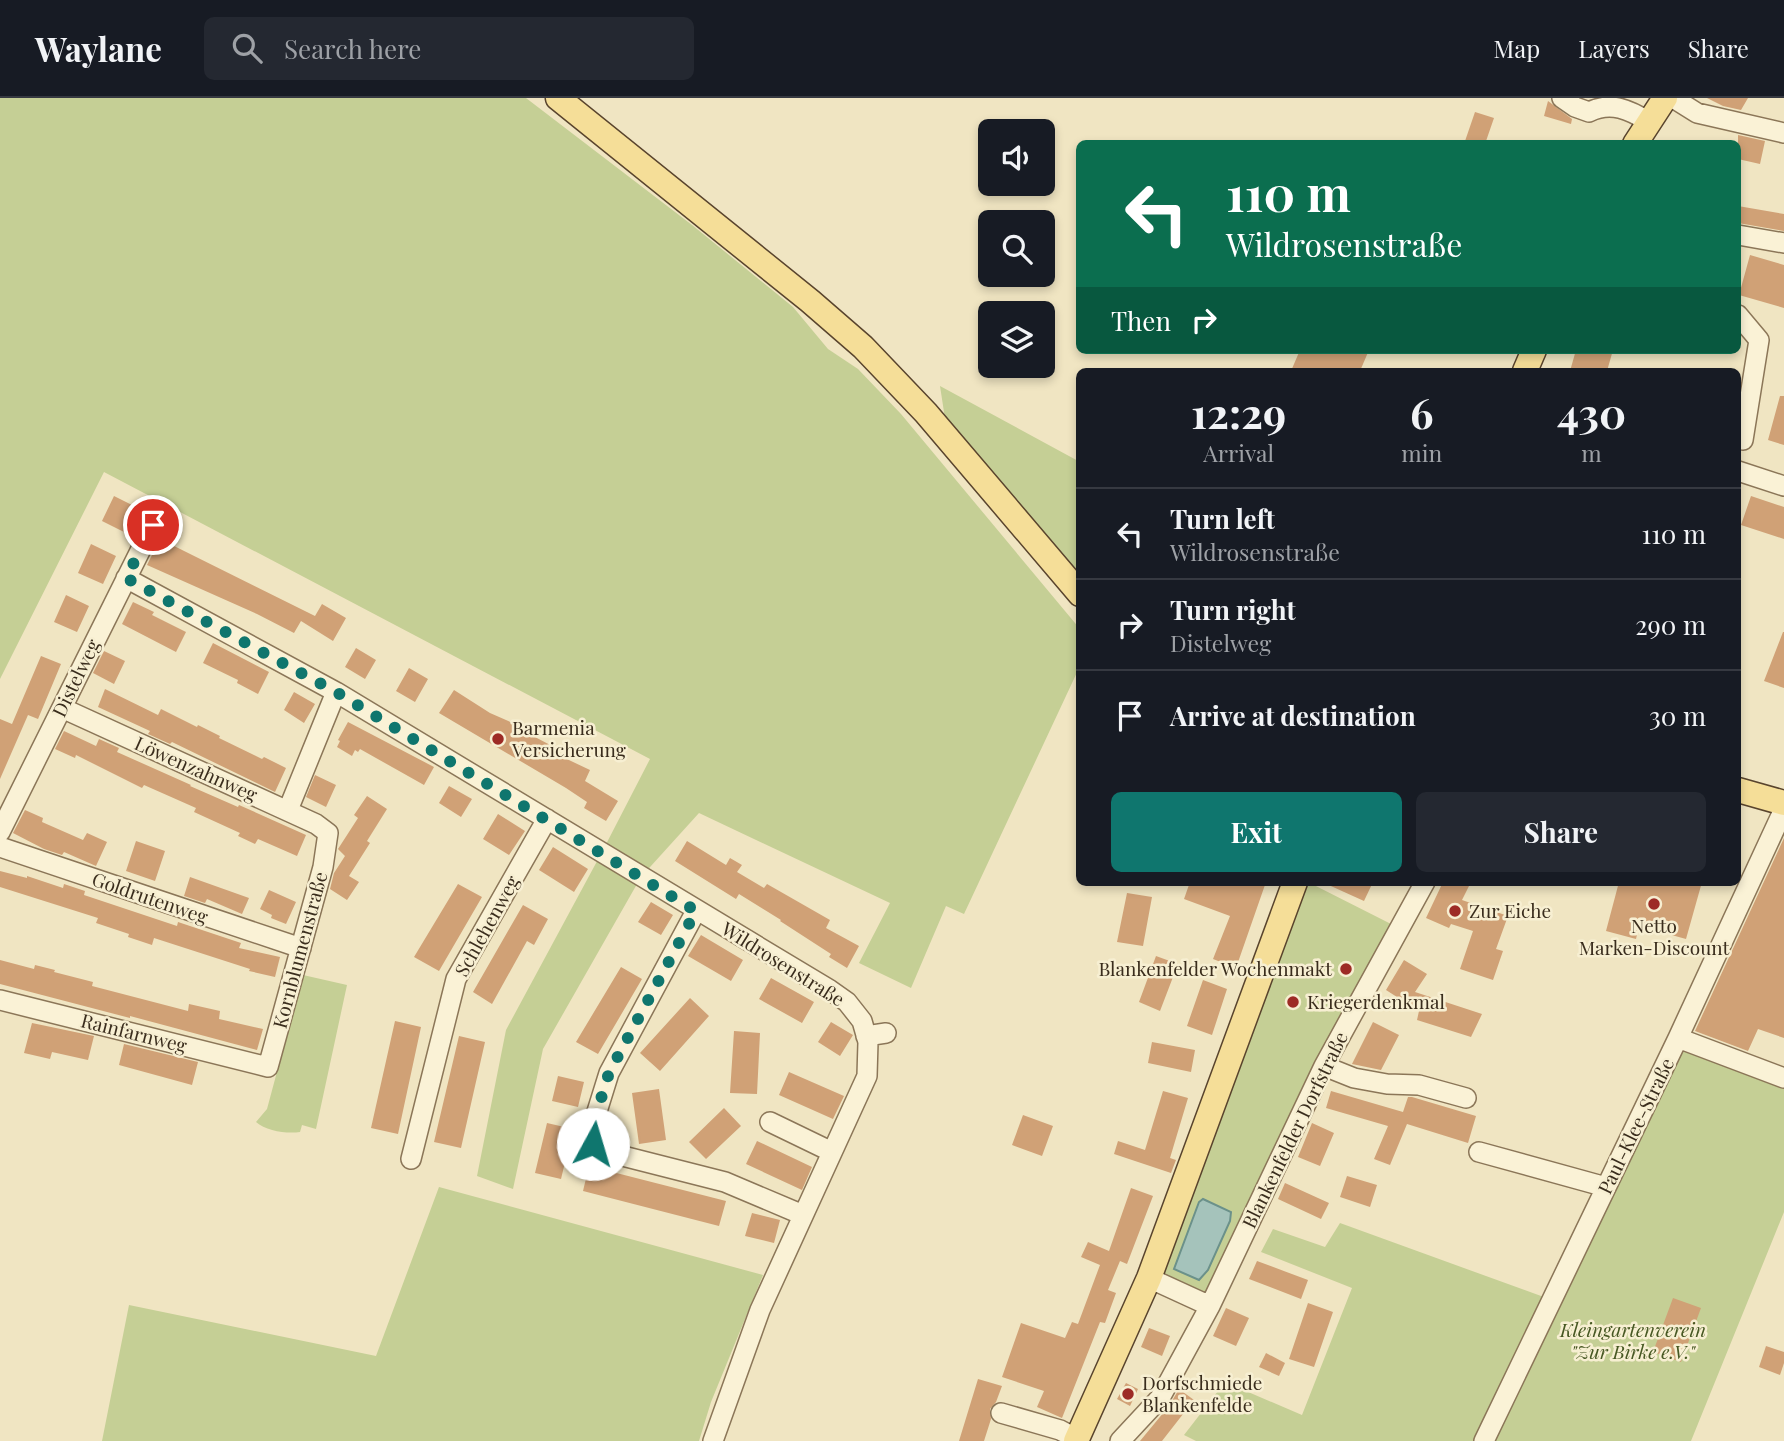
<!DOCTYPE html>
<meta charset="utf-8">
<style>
:root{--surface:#171b24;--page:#242831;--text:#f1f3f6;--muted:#9ea1a6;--line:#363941;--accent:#0f766e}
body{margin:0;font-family:"Playfair Display",serif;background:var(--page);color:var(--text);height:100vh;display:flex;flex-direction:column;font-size:26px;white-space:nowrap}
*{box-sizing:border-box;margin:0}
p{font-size:23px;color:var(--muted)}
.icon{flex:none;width:38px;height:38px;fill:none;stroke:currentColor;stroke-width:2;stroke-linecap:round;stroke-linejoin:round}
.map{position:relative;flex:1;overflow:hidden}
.sheet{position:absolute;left:1076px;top:270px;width:665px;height:518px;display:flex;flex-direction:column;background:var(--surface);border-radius:10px;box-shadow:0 4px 10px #0003}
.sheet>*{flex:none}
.top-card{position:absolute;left:1076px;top:42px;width:665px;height:214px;border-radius:10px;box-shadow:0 4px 10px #0003;background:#0b6e4f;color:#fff;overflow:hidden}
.tools{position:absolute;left:978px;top:21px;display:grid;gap:14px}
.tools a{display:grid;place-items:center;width:77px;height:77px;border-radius:10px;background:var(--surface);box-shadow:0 4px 10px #0003;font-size:35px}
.pin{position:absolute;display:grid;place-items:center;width:60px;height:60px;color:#fff;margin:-30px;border:4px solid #fff;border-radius:50%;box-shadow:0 2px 7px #0007}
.me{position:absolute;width:77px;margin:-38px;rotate:6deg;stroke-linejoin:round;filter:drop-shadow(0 0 5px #0008)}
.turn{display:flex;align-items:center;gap:24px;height:147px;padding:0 35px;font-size:32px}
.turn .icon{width:91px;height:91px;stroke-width:2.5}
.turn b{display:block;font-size:49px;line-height:60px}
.then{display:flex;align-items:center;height:66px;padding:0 35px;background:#0003;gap:14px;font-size:26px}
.eta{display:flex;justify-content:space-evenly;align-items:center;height:119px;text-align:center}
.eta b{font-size:42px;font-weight:700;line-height:49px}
.button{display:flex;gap:14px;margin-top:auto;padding:14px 35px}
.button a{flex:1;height:80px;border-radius:10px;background:var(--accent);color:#fff;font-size:28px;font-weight:700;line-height:80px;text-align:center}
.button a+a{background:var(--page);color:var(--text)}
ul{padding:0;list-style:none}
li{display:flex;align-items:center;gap:21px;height:91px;padding:0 35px;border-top:2px solid var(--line)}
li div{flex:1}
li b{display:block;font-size:26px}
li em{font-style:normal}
header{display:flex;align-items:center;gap:42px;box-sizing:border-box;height:98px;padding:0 35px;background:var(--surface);border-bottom:2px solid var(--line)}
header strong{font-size:33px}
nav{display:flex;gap:38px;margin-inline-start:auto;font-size:24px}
.search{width:490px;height:63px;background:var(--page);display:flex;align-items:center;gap:18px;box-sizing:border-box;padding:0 24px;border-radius:10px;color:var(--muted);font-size:26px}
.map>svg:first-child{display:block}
.green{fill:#c5cf95}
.water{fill:#a5c3bb;stroke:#6b918a;stroke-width:2}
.building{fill:#d0a176}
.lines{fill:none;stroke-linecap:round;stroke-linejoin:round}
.minor-casing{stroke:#8b7658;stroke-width:22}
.major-casing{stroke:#59442d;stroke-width:27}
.minor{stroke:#faf2d6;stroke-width:19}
.major{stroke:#f5de98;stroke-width:24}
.route{stroke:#0f766e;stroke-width:12;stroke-dasharray:0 21.6}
.poi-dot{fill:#9d2b25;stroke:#f7efd2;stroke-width:2.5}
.labels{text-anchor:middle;stroke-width:5;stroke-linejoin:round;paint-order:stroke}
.street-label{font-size:19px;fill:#3a2d1d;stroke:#f7efd2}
.poi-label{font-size:19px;fill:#3a2d1d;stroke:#f7efd2;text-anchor:start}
.park-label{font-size:19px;font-style:italic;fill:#475823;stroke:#f7efd2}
</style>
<header>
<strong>Waylane</strong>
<div class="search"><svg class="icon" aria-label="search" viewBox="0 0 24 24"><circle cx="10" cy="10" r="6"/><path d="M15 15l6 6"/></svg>Search here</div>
<nav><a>Map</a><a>Layers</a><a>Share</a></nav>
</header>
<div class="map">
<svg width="1784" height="1343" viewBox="0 0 1784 1343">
<rect width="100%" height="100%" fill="#f0e5c2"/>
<path class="green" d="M0 0H526L692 127 793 209 828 251 858 271 901 316 1080 531V568L964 816 946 808 911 890 859 865 890 805 699 715 641 779 543 951 513 1091 477 1078 506 932 602 754 650 661 104 374 0 581Z
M940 288 1080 364V478L946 327Z
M1295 784H1308L1393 827 1210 1208 1149 1180Z
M303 877 347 887 316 1031 302 1027 300 1034C287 1036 266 1033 256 1024L267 1011Z
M1678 940 1784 980V1114L1691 1343H1196L1184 1337 1225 1284 1302 1317 1352 1190 1261 1154 1273 1131 1325 1149 1340 1125 1552 1202Z
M439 1089 763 1177 711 1304 699 1343H102L129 1207 376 1258Z"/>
<path class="water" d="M1203 1101 1231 1114 1230 1123 1208 1172 1199 1182 1174 1171 1199 1104Z"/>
<path class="building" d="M1707 0H1748L1741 12 1723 8Z
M1548 3 1572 21 1571 26 1544 18Z
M1475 14 1494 20 1485 46H1464Z
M1738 37 1765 43 1760 66 1738 61Z
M1738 108 1784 116V133L1738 125Z
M1750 157 1784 167V210L1739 197Z
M1300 252H1369L1360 273H1291Z
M1576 252H1613L1607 273H1570Z
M1780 298H1784V347L1768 342Z
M114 398 140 411 128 436 102 423Z
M1751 398 1784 409V441L1741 427Z
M160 441 315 518 322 506 346 520 333 543 301 523 294 535 257 516 147 467Z
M91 446 116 458 103 486 78 475Z
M66 497 89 508 77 534 54 524Z
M133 504 154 514 152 517 186 534 176 554 122 526Z
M1783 534H1784V590L1764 583Z
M213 545 269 574 258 596 237 585 238 582 203 565Z
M356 550 376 562 365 581 345 569Z
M104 553 125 563 114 586 93 575Z
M41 558 61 566 38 621 28 617 0 681V621L12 626Z
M409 570 428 581 415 604 396 593Z
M105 591 158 617 161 611 197 629 198 627 220 638 219 640 262 661 264 659 286 670 275 694 172 644 170 646 148 636 150 633 98 609Z
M454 592 490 615 515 626 514 628 554 649 552 654 590 672 585 683 618 703 606 723 584 710 587 704 566 690 439 615Z
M294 594 315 606 304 625 284 612Z
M348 624 434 669 424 687 360 651 358 654 355 652 352 658 337 649 340 643 338 642Z
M64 633 96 648 99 641 119 650 117 654 191 687 190 688 238 709 239 707 306 737 297 758 258 741 255 746 238 738 240 735 194 714 196 710 144 687 142 690 76 657 75 660 55 651Z
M315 677 336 687 326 709 306 699Z
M449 688 472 701 461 719 439 705Z
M367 698 387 711 367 743 370 745 349 778 359 784 347 802 330 791 334 775 345 758 338 751 358 720 354 717Z
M25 712 43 720 42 724 83 742 87 735 107 744 96 768 64 754 62 757 44 751 13 735Z
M498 716 525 733 509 757 483 741Z
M1784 740V940L1758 931 1748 953 1695 933Z
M136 743 165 753 155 783 126 773Z
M687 743 726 767 730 760 742 767 737 774 764 790 767 786 830 822 826 830 859 848 847 870 829 859 831 856 780 823 781 822 739 796 736 801 675 763Z
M553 749 588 771 574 794 539 772Z
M0 773 27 780V778L63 790 64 786 85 793 84 797 177 828 178 824 241 845 239 850 280 859 275 879 249 873 250 871 154 840 152 847 128 839 129 836 96 825 98 820 0 789Z
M190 779 249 800 242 816 207 801 205 805 184 798Z
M1190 784H1266L1236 870 1213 861 1230 818 1184 801Z
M1322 784H1373L1364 803Z
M1443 784H1471L1462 802 1508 818 1496 851 1503 853 1493 882 1460 871 1473 833 1451 826 1449 830 1426 820Z
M1619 784H1702L1686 841 1639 828 1636 841 1606 833Z
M458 786 482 799 439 873 414 859Z
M269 792 296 804 286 826 271 820 272 817 260 811Z
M1127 795 1152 799 1143 848 1117 844Z
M651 804 673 817 661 837 638 824Z
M523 807 548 821 534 847 527 843 492 906 473 894Z
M701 837 743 862 731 883 688 858Z
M1156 858 1178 866 1160 913 1139 904Z
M0 862 34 871 35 867 55 872 54 874 93 884 92 888 188 913 189 906 220 913 219 921 263 931 257 952 130 918V920L0 886Z
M1404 862 1427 876 1415 894 1482 916 1471 939 1417 922 1419 913 1386 892Z
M621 869 642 881 598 956 576 944Z
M771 880 814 904 802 925 759 901Z
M1203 882 1227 891 1212 937 1187 928Z
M690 900 709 918 660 973 640 955Z
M395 923 421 929 398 1036 371 1030Z
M831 924 853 937 840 958 818 944Z
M1373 924 1399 937 1381 972 1352 966Z
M32 925 94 938 88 962 52 954 50 961 24 955Z
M734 933 760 935 757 996 730 995Z
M459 938 485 944 461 1050 434 1044Z
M1152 944 1195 952 1191 974 1148 965Z
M124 946 198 964 192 987 119 967Z
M789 974 844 998 833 1021 779 997Z
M558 978 584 984 578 1009 552 1003Z
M659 991 666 1042 639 1046 632 995Z
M1163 993 1188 1000 1170 1060 1176 1062 1171 1075 1114 1056 1118 1043 1145 1052Z
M1331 993 1403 1014 1408 999H1412L1476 1018 1468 1045 1407 1026 1390 1067 1374 1061 1388 1028 1326 1010Z
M724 1010 741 1028 706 1061 689 1044Z
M1023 1017 1053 1028 1042 1058 1012 1047Z
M547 1025 573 1031 561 1081 535 1075Z
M1312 1025 1334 1035 1320 1068 1298 1059Z
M757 1043 812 1069 802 1092 746 1066Z
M589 1068 726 1103 719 1128 583 1093Z
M1347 1078 1377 1087 1370 1109 1340 1099Z
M1285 1085 1329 1105 1321 1121 1278 1101Z
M1131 1090 1153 1098 1127 1166 1120 1163 1108 1192 1116 1195 1105 1225 1100 1224 1062 1320 1037 1309 1044 1293 1002 1279 1021 1225 1065 1240 1072 1224 1078 1226 1100 1167 1081 1159 1088 1144 1109 1153Z
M752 1115 780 1122 774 1145 745 1138Z
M1257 1163 1308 1182 1301 1201 1249 1181Z
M1673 1200 1701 1210 1681 1264 1653 1254Z
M1308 1205 1333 1214 1314 1269 1289 1261Z
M1226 1210 1249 1220 1236 1248 1213 1238Z
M1149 1230 1170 1238 1162 1258 1141 1249Z
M1766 1248 1784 1254V1265L1780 1277 1759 1269Z
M1266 1255 1285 1265 1279 1278 1259 1269Z
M978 1281 1002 1288 996 1304 990 1311 991 1321 984 1343H959Z
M1126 1285 1138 1291 1130 1308 1117 1301Z
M1179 1291 1194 1302 1162 1343H1140L1169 1308Z"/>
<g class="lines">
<defs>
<path id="minor" d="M1562 0 1575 9 1589 14C1611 3 1630 12 1649 24
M1673 0 1697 15 1784 35
M1738 137 1784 145
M1738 217 1759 242 1743 342
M1738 373 1784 388
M126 480 336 594 830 892 847 904 862 923 868 944 867 978 760 1212 713 1343
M288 712 336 594
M0 734 153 427
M0 749 301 850
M696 813 609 975 590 1036 593 1046 603 1053 725 1084 803 1117
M0 902 268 969 323 769 328 735 316 726 62 610
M866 938 886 935
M1678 940 1784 980
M1324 968 1354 980 1387 986 1419 987 1466 1000
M770 1024 832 1054
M1479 1054 1606 1089
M411 1061 456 881 547 721
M1149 1180 1210 1208
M1001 1315 1060 1332 1077 1341
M1120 1343 1160 1300 1210 1208 1324 968 1425 784
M1484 1343 1678 940 1784 711"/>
<path id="major" d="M558 0 810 203 863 249 926 315 1080 496
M1635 46 1665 0
M1525 273 1534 252
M1738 692 1784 705
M1076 1343 1149 1180 1295 784"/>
</defs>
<use href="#minor" class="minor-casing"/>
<use href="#major" class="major-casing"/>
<use href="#minor" class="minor"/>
<use href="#major" class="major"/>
</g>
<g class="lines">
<path class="route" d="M153 427 126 480 336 594 696 813 609 975 590 1036 593 1046"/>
</g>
<g class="poi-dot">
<circle cx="498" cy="641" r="7"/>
<circle cx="1654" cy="806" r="7"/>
<circle cx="1455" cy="813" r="7"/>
<circle cx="1346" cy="871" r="7"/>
<circle cx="1293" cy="904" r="7"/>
<circle cx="1128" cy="1296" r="7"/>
</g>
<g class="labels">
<g class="street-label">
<text transform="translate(76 580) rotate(-64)" y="7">Distelweg</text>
<text transform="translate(196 671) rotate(24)" y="7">Löwenzahnweg</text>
<text transform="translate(150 800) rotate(19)" y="7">Goldrutenweg</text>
<text transform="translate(487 828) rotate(-61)" y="7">Schlehenweg</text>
<text transform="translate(300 852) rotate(-75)" y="7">Kornblumenstraße</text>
<text transform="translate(783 866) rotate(32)" y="7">Wildrosenstraße</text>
<text transform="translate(134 935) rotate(14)" y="7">Rainfarnweg</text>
<text transform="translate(1636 1028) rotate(-64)" y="7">Paul-Klee-Straße</text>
<text transform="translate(1295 1032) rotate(-64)" y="7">Blankenfelder Dorfstraße</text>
</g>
<g class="poi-label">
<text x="512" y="637">Barmenia<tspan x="512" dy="22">Versicherung</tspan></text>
<text x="1469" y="820">Zur Eiche</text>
<text x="1654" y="835" text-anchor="middle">Netto<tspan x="1654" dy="22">Marken-Discount</tspan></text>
<text x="1332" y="878" text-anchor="end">Blankenfelder Wochenmakt</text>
<text x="1307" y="911">Kriegerdenkmal</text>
<text x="1142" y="1292">Dorfschmiede<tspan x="1142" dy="22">Blankenfelde</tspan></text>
</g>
<g class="park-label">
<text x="1633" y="1239">Kleingartenverein<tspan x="1633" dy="22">"Zur Birke e.V."</tspan></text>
</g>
</g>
</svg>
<div class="tools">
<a><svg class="icon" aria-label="sound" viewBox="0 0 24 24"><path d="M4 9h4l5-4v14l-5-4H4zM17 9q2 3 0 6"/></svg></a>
<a><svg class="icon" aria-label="search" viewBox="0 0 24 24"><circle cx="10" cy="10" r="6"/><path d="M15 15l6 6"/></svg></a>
<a><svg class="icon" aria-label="layers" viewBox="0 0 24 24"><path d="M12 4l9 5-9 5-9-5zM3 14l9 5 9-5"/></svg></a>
</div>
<div class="pin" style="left:153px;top:427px;background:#d93025"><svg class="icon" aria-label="arrive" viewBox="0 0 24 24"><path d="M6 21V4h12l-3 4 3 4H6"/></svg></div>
<svg class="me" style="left:593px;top:1046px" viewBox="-20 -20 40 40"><circle r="19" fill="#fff"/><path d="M0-13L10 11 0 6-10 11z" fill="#0f766e"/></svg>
<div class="top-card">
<div class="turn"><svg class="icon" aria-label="left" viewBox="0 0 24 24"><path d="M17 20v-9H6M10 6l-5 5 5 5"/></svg><div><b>110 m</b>Wildrosenstraße</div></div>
<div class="then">Then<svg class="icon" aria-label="right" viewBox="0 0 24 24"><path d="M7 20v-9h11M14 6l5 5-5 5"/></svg></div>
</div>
<section class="sheet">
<div class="eta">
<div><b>12:29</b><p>Arrival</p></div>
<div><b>6</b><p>min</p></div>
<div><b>430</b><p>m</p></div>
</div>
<ul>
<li><svg class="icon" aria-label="left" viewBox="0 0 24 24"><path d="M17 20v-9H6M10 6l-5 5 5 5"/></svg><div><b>Turn left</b><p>Wildrosenstraße</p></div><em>110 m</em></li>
<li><svg class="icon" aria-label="right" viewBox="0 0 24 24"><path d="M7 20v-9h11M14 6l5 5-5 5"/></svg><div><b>Turn right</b><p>Distelweg</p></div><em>290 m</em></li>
<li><svg class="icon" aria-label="arrive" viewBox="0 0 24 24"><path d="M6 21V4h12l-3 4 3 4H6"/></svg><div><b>Arrive at destination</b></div><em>30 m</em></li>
</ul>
<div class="button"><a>Exit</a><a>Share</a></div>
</section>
</div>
